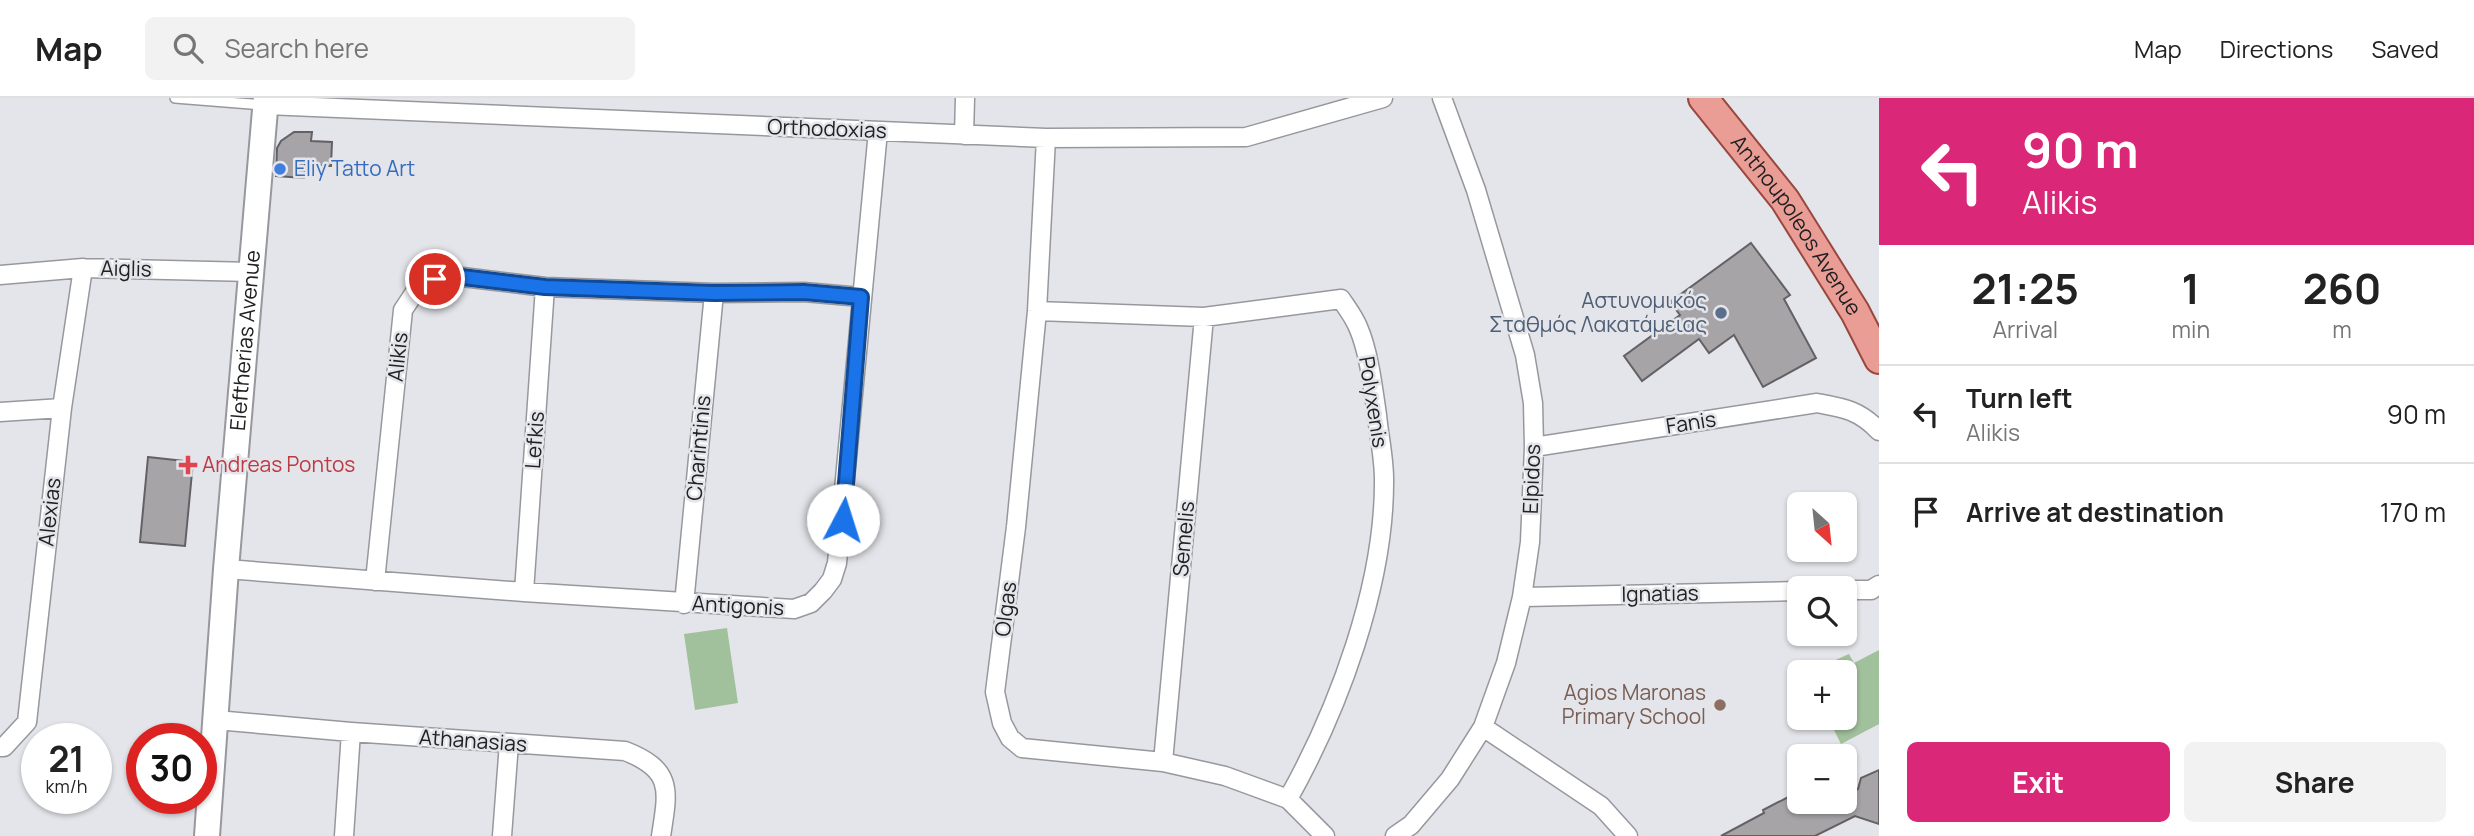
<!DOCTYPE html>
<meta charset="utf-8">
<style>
:root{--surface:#fff;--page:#f2f2f2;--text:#222;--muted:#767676;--line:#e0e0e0;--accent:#db2777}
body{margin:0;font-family:Manrope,sans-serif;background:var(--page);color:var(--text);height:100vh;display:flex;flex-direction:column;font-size:26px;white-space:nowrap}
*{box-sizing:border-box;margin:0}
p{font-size:23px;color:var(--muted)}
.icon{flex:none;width:38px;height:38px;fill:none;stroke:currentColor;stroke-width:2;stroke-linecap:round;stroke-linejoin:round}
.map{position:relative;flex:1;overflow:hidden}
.details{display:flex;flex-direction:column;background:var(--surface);width:595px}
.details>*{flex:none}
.banner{background:#db2777;color:#fff;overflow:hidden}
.needle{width:46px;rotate:153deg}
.buttons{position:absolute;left:1787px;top:394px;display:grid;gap:14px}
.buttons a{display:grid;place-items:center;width:70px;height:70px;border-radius:10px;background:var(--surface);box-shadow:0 2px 5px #0004;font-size:35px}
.speed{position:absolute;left:21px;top:625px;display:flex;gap:14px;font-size:35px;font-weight:700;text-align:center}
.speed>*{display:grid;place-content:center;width:91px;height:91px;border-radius:50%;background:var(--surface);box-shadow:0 2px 5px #0004;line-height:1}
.speed small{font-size:18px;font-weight:400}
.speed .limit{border:10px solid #d22;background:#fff;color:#111}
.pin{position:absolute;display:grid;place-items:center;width:60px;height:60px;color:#fff;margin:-30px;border:4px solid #fff;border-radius:50%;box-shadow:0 2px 7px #0007}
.me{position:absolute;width:77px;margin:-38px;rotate:5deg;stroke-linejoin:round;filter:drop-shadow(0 0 5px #0008)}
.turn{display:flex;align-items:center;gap:24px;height:147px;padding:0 28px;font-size:32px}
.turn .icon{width:91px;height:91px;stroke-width:2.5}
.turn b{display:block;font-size:49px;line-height:60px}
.eta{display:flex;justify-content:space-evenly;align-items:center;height:119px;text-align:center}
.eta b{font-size:42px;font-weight:700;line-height:49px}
.primary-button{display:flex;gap:14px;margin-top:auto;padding:14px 28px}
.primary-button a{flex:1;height:80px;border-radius:10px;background:var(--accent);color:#fff;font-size:28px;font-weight:700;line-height:80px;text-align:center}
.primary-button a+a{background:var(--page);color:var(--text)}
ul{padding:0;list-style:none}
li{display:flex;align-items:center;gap:21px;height:98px;padding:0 28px;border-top:2px solid var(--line)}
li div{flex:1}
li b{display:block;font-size:26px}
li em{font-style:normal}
header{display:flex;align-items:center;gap:42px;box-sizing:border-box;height:98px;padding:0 35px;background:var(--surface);border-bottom:2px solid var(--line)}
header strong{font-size:33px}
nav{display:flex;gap:38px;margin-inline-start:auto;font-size:24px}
.search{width:490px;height:63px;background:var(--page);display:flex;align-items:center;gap:18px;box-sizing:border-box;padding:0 24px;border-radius:10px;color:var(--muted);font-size:26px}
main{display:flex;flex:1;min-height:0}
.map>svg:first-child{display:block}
.green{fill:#a1c09c}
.building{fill:#a7a4a8;stroke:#646165;stroke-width:2}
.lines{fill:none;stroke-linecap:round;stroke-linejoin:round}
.service-casing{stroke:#97989d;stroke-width:12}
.minor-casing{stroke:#97989d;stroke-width:21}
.secondary-casing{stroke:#97989d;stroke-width:28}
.primary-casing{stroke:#99473f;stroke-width:32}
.service{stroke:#fff;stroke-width:9}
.minor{stroke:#fff;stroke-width:18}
.secondary{stroke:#fff;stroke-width:24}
.primary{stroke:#e99d95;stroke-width:28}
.route-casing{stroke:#114b97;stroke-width:18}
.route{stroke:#1a73e8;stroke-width:12}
.shop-dot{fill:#3f7fe0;stroke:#e4e5ea;stroke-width:2.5}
.service-dot{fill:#5c6f8a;stroke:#e4e5ea;stroke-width:2.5}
.health-dot{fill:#e0444e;stroke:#e4e5ea;stroke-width:2.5}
.education-dot{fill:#8d6e63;stroke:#e4e5ea;stroke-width:2.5}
.labels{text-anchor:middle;stroke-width:5;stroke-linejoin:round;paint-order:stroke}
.street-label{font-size:21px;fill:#212123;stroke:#e4e5ea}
.shop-label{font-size:21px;fill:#366cbe;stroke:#e4e5ea;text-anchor:start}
.service-label{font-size:21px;fill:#4e5e75;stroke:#e4e5ea;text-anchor:end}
.health-label{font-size:21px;fill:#be3a42;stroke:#e4e5ea;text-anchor:start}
.education-label{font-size:21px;fill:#785e54;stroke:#e4e5ea;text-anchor:end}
</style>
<header>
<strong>Map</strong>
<div class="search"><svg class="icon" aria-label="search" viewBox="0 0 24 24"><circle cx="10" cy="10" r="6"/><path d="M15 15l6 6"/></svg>Search here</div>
<nav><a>Map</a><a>Directions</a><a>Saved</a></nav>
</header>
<main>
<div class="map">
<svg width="1879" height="738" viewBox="0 0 1879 738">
<rect width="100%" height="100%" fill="#e4e5ea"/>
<path class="green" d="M727 530 738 605 695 612 684 536Z
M1879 552V626L1841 646 1828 620H1844V574H1809L1849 556 1854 565Z"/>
<path class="building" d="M294 34H312L311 43 332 44 331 68 305 67 304 80 276 78 277 50 281 43Z
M1751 145 1790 197 1784 201 1816 260 1763 289 1734 237 1709 255 1699 241 1642 283 1624 258 1680 217 1670 204Z
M148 359 193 364 185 448 140 444Z
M1879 672V726L1855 718 1815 738H1721L1764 715 1763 712 1794 696 1798 704H1844V698L1858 691 1861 680Z"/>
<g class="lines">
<defs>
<path id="service" d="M175 0 264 7"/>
<path id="minor" d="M266 7 1046 40 1246 39 1383 0
M964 37 965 0
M1046 40 1037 213 1016 429 995 594 1002 625 1010 640 1022 650 1163 664 1225 678 1288 701 1325 738
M0 177 83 170 252 174
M1037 213 1204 219 1341 201C1347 210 1354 219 1358 229 1369 254 1373 290 1377 317 1379 338 1384 360 1384 381 1385 486 1339 610 1288 701
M0 314 62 310
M1534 349 1817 305C1844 310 1859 312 1879 333
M226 471 524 494 794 511 811 505 823 493 832 481 837 465 878 33
M375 483 403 212 417 191 435 181 454 178 545 189 714 195 804 194 861 199
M1844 492H1871L1879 487
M524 494 545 189
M1522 499 1799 493
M684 506 714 195
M216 622 351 634 625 653C674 672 668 693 661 738
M1483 629 1601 708 1628 738
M0 649H4L27 624 62 310 83 170
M1163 664 1204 219
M344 738 351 634
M502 738 509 645
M1395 738 1411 727 1450 681 1483 629 1506 565 1522 499 1530 444 1534 349 1533 305 1525 257 1476 92 1442 0"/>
<g id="secondary">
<path id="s1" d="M207 738 226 471 266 0"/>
</g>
<g id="primary">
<path id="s2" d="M1703 0 1785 102 1855 214 1879 261"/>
</g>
</defs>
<use href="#service" class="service-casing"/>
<use href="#minor" class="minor-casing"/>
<use href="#secondary" class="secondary-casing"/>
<use href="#primary" class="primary-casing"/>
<use href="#service" class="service"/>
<use href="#minor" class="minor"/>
<use href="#secondary" class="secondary"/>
<use href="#primary" class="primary"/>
</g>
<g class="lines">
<defs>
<path id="route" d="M435 181 454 178 545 189 714 195 804 194 861 199 843 422"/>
</defs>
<use href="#route" class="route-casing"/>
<use href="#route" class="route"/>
</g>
<circle class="shop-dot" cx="280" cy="71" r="7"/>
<circle class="service-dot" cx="1721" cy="215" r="7"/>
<path class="health-dot" d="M184.5 356.5h7v7h7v7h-7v7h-7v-7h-7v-7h7z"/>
<circle class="education-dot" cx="1720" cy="607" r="7"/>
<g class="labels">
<g class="street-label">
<text transform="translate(827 31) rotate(2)" y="7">Orthodoxias</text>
<text dy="7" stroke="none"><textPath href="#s2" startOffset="158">Anthoupoleos Avenue</textPath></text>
<text transform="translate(126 171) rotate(1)" y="7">Aiglis</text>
<text dy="7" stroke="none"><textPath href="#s1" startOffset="497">Eleftherias Avenue</textPath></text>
<text transform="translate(398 259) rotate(-84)" y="7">Alikis</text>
<text transform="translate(1373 304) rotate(81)" y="7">Polyxenis</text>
<text transform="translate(1691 325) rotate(-9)" y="7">Fanis</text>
<text transform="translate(535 342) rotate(-86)" y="7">Lefkis</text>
<text transform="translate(699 350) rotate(-85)" y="7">Charintinis</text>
<text transform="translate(1532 381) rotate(-88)" y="7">Elpidos</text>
<text transform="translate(50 414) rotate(-84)" y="7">Alexias</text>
<text transform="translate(1184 441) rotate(-85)" y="7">Semelis</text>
<text transform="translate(1660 496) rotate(-1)" y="7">Ignatias</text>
<text transform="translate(738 508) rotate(3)" y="7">Antigonis</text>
<text transform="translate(1006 511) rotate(-83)" y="7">Olgas</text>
<text transform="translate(473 643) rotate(4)" y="7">Athanasias</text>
</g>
<g class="shop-label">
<text x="294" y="78">Eliy Tatto Art</text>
</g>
<g class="service-label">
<text x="1707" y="210">Αστυνομικός<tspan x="1707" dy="24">Σταθμός Λακατάμειας</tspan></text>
</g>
<g class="health-label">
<text x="202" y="374">Andreas Pontos</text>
</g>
<g class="education-label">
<text x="1706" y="602">Agios Maronas<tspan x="1706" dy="24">Primary School</tspan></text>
</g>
</g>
</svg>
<div class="buttons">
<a><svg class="needle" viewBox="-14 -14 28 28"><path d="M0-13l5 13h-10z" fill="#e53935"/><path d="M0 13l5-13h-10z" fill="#767676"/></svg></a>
<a><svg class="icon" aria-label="search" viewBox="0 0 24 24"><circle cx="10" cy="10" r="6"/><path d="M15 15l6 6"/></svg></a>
<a>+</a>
<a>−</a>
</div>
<div class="speed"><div>21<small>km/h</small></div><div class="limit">30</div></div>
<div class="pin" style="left:435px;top:181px;background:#d93025"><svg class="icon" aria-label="arrive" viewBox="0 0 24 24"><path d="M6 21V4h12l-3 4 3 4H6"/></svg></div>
<svg class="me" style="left:843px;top:422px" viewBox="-20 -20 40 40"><circle r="19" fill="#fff"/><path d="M0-13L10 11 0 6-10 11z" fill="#1a73e8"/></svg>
</div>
<section class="details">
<div class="banner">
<div class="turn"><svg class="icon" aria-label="left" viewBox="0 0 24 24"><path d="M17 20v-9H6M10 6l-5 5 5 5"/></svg><div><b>90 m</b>Alikis</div></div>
</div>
<div class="eta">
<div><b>21:25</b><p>Arrival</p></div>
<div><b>1</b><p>min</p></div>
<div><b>260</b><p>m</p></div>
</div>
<ul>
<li><svg class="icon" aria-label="left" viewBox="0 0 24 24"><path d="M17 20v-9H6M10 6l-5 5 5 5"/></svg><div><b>Turn left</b><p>Alikis</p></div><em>90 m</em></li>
<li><svg class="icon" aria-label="arrive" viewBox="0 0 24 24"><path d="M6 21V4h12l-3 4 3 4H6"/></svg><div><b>Arrive at destination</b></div><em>170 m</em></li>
</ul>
<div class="primary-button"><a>Exit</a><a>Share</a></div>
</section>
</main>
